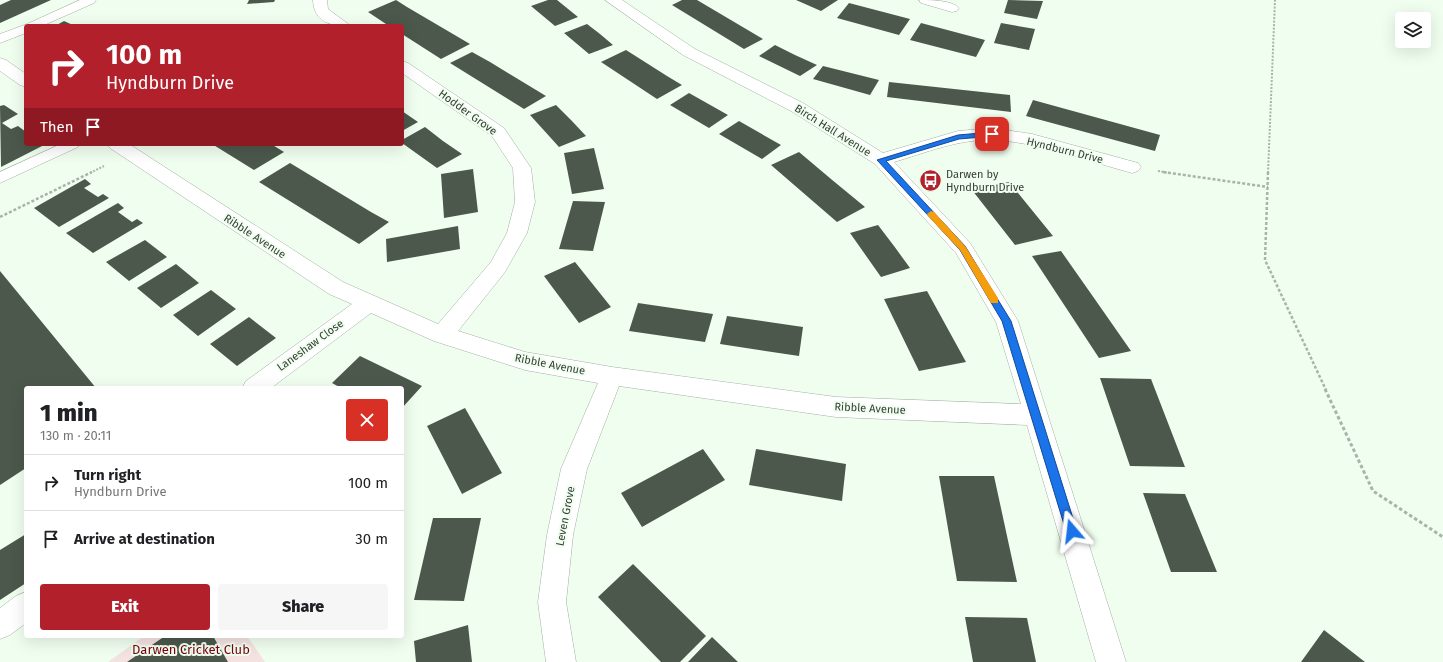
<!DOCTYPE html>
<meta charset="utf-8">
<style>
:root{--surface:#fff;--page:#f6f6f6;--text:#202124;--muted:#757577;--line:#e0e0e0;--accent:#b2202b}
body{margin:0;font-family:"Fira Sans",sans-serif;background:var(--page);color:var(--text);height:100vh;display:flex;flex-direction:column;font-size:15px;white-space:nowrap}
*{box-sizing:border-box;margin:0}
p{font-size:13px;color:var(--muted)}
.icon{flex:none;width:22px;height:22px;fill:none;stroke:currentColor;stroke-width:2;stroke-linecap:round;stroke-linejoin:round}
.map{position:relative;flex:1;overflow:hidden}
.details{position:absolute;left:24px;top:386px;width:380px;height:252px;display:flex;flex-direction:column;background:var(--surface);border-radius:4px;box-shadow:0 4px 16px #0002}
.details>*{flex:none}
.guide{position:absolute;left:24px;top:24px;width:380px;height:122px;border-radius:4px;box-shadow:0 4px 16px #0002;background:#b2202b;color:#fff;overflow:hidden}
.buttons{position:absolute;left:1395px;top:12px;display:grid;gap:8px}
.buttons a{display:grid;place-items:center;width:36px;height:36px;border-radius:4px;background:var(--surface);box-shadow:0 4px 16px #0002;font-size:20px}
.pin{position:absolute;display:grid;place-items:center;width:34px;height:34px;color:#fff;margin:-17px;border-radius:8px;box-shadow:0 2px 6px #0006}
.me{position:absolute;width:44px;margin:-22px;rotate:343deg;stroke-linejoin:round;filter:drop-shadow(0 0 3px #0008)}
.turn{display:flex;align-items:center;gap:14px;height:84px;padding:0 16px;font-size:18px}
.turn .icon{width:52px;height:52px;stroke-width:2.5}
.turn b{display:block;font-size:28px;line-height:34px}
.then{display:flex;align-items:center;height:38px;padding:0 16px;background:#0003;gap:8px;font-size:15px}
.round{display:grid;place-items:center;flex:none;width:42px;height:42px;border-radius:4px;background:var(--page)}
.head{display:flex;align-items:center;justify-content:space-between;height:68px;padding:0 16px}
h1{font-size:24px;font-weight:800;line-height:30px}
.primary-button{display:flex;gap:8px;margin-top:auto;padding:8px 16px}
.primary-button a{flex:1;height:46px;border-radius:4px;background:var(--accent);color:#fff;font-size:16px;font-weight:800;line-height:46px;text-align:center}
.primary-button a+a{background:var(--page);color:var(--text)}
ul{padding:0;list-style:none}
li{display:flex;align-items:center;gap:12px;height:56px;padding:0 16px;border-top:1px solid var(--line)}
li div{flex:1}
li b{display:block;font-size:15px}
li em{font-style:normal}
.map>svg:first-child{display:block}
.green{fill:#f3e2e0}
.building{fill:#4c584c}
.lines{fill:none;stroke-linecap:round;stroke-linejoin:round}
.lane-casing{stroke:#a2b0a2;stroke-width:1}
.street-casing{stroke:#a2b0a2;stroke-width:1}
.path-far2{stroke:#a9b4a9;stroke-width:2;stroke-dasharray:2 1.5;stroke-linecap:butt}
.path-far1{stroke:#a9b4a9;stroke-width:2.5;stroke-dasharray:3 2;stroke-linecap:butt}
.path{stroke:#a9b4a9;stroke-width:3;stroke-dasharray:3.5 2.5;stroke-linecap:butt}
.lane{fill:#fff;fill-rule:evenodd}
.street{fill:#fff;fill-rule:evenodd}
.route{fill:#1a73e8;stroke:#114b97}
.slow{fill:#f59e0b}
.labels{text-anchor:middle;stroke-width:4;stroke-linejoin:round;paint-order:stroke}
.street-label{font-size:11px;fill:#363c36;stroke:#f0feef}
.poi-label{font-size:11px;fill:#363c36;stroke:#f0feef;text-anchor:start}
.near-park-label{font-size:13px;fill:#7b0012;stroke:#f0feef}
</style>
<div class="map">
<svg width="1443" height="662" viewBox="0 0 1443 662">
<rect width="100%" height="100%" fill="#f0feef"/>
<path class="green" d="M144 636H247L265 662H108Z"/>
<path class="building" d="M11 0H51L0 23V5Z
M249 0H275L274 2 247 4Z
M396 0 407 7 470 44 441 59 402 34V26H389L368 12Z
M548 0H557L578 17 555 26 531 6Z
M682 0H697L763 39 744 49 672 5Z
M796 0H838L821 11Z
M1008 0 1043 1 1037 19 1004 13Z
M849 3 910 19 899 35 837 18Z
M64 21 75 26H55Z
M921 23 985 40 976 57 910 40Z
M1001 23 1035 29 1029 50 994 43Z
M587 24 600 34 613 45 589 54 564 33Z
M775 45 795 55 817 65 800 76 759 56Z
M626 50 667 76 682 85 657 99 601 62Z
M472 52 490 62 546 96 524 109 450 63Z
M823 66 879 80 870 95 813 79Z
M889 82 1010 95 1011 112 887 97Z
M689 93 728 115 709 128 670 105Z
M1033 100 1160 135 1155 151 1026 116Z
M4 105 18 114 2 123 11 129 18 126 26 132V144H46L1 167 0 106Z
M556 105 571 120 586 136 559 147 530 115Z
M402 111 418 122 402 131Z
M739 121 781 145 762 159 719 134Z
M425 127 443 141 462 154 437 168 402 143V140Z
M212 144H271L284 152 254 170Z
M594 148 604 189 572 194 564 153Z
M799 152 831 179 865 207 837 222 771 165Z
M290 163 371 212 389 222 359 244 259 182Z
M473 169 478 212 444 218 441 174Z
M85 179 91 184 84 188 98 197 103 194 109 198 59 227 34 208Z
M1009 182 1053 236 1015 245 972 190Z
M573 201 605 202 593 251 559 249Z
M118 203 124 208 118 212 132 222 137 219 143 223 93 253 66 233Z
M878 225 894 246 910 268 881 277 850 233Z
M458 226 460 249 387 262 386 239Z
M145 240 167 257 129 281 106 262Z
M1061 251 1094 298 1131 351 1099 358 1032 256Z
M575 262 611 307 579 323 544 276Z
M176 264 199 283 161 308 137 288Z
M0 271 96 388H26V468L0 485Z
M211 290 236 309 198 336 173 315Z
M927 291 966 362 919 371 884 299Z
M638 303 713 314 705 342 629 331Z
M727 316 803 327 799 356 720 344Z
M249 317 276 338 237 366 210 344Z
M360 356 422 386 402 408V388H341L332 383Z
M1100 378 1151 379 1185 467 1130 466Z
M465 408 502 473 462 494 427 426Z
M703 449 725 480 642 527 621 493Z
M756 449 846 464 842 501 749 485Z
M939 476H994L1017 582 957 581Z
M1143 493 1185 494 1217 572H1171Z
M433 518H481L464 601 414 600Z
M26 534V583L0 600V550Z
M633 564 706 636 680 662H661L598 597Z
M965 617 1027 618 1036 662H973Z
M468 625 472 662H416L414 641Z
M1324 630 1365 662H1301Z
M165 636H213L228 662H127Z
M712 637 738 662H688Z"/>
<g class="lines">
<defs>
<path id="lane" d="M80 0H96L94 3 42 26H26V33L0 43V34L27 24Z
M61 144H80L78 147 0 183V172Z"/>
<path id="street" d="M313 0H327L328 9 351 26C331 26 314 23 313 0Z
M605 0H622L695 49 803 103 883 153 958 131 992 128 1032 134 1138 163 1141 167 1138 171 1132 173C1091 162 1034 141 992 140 958 139 925 153 894 162L970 243 1018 321 1126 662H1096L1027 425 836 417 619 386 587 469 573 535 566 602 576 662H546L538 602 547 535 561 469 598 383 525 370 434 341 371 313 271 388H242L246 381 352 304 329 294 110 148 107 144H129L343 282 438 324 491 262 507 233 515 202 513 168 492 136 402 73V61L408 63 504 128 531 168 535 202 527 233 505 272 458 331 525 352 612 367 836 397 1021 404 996 322 956 253 875 164 791 111 683 55Z
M919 0C930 0 952 0 959 8L957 11 952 12 921 3Z
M0 58 6 60 26 74V87L20 85 0 71Z
M26 592V623L10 635 0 639V608L16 596Z"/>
</defs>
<use href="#lane" class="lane-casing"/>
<use href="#street" class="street-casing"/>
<path class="path-far2" d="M1158 171 1170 173
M90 173 104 166
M1268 173 1275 0"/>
<path class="path-far1" d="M1163 172 1268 187
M1268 172 1265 260 1326 390
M0 217 92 172"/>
<path class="path" d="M1325 389 1373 491 1443 537"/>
<use href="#lane" class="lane"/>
<use href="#street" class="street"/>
</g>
<path class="route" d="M992 132 995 134 994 136 959 139 886 161 965 246 1011 321 1077 531 1076 535 1072 537 1068 535 1066 531 1002 321 960 250 877 160 958 135Z"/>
<path class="slow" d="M931 211 934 212 965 246 998 298V303H991L960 250 928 216 927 214Z"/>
<defs>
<symbol id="bus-disc" viewBox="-11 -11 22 22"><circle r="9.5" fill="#b2202b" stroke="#f0feef"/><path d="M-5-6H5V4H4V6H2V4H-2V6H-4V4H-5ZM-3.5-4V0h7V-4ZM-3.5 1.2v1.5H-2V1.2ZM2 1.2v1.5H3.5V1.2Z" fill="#fff"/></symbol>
</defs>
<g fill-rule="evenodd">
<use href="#bus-disc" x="918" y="168" width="25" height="25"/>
</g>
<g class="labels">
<g class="street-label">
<text transform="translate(468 112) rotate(36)" y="4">Hodder Grove</text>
<text transform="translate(833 130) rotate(32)" y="4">Birch Hall Avenue</text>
<text transform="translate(1065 150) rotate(14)" y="4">Hyndburn Drive</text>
<text transform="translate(255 236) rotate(33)" y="4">Ribble Avenue</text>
<text transform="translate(310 345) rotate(-36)" y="4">Laneshaw Close</text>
<text transform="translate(550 364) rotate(11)" y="4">Ribble Avenue</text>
<text transform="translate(870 408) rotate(3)" y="4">Ribble Avenue</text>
<text transform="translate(565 516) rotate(-79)" y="4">Leven Grove</text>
</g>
<g class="poi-label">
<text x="946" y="178">Darwen by<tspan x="946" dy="13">Hyndburn Drive</tspan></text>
</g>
<g class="near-park-label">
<text x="191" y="654">Darwen Cricket Club</text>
</g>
</g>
</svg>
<div class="buttons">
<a><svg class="icon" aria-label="layers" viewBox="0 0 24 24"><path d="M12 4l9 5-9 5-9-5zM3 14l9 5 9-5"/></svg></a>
</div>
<div class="pin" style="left:992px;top:134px;background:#d93025"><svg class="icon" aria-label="arrive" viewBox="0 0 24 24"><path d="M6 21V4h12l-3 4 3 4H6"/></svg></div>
<svg class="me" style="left:1072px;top:531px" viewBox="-20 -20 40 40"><path d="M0-17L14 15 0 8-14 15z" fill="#1a73e8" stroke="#fff" stroke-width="4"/></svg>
<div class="guide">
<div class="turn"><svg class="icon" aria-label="right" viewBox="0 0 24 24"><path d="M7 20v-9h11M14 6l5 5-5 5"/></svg><div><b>100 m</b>Hyndburn Drive</div></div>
<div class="then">Then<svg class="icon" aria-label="arrive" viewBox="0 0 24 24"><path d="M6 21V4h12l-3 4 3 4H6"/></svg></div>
</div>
<section class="details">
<div class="head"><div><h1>1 min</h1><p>130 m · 20:11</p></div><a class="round" style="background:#d93025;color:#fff"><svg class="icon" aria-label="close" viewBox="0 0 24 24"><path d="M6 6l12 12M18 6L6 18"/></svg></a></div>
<ul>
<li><svg class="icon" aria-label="right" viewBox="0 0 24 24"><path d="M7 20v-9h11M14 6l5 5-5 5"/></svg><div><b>Turn right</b><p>Hyndburn Drive</p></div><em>100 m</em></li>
<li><svg class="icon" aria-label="arrive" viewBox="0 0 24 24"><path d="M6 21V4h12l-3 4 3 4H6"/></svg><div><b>Arrive at destination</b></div><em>30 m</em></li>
</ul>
<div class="primary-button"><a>Exit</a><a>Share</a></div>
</section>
</div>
